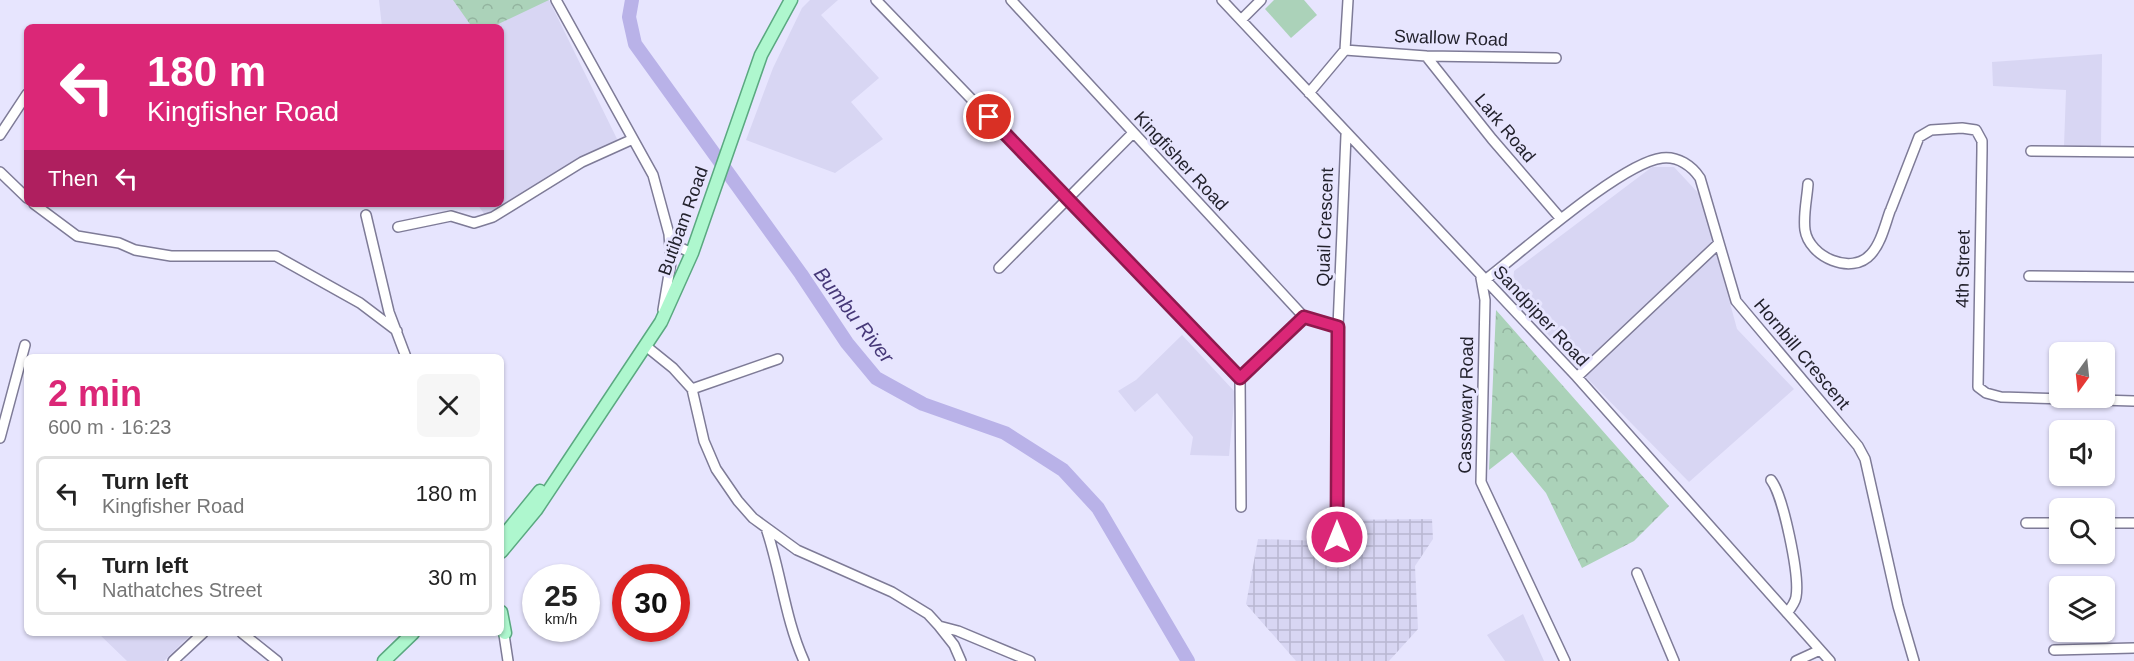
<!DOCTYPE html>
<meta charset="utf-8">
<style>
:root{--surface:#fff;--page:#f6f6f6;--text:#222;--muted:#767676;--line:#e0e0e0;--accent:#db2777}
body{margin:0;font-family:Helvetica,sans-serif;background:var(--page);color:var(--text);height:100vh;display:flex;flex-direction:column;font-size:22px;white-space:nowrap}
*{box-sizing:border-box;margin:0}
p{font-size:20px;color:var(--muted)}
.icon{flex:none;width:33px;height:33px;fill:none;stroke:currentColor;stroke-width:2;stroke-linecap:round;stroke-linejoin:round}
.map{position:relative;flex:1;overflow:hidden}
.drawer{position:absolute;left:24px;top:354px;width:480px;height:282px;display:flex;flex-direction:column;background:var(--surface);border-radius:9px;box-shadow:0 2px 4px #0004}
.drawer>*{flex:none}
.guide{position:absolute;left:24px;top:24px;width:480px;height:183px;border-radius:9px;box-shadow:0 2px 4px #0004;background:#db2777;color:#fff;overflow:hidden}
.needle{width:39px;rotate:195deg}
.fabs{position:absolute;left:2049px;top:342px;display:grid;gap:12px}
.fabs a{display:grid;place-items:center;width:66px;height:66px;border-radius:9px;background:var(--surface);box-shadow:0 2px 4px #0004;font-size:30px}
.speed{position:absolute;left:522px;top:564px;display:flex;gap:12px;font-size:30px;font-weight:700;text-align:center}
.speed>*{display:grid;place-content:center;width:78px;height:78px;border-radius:50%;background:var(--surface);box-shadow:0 2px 4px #0004;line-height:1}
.speed small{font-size:15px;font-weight:400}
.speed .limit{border:9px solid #d22;background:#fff;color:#111}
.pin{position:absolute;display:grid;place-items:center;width:51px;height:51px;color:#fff;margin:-26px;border:3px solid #fff;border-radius:50%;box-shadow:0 2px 6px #0007}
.me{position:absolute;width:66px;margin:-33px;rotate:0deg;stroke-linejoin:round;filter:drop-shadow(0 0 4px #0008)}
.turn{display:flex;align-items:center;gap:21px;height:126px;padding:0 24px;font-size:27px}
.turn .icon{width:78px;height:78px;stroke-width:2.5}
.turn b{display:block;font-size:42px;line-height:51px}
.then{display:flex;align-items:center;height:57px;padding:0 24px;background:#0003;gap:12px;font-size:22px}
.round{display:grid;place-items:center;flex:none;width:63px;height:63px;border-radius:9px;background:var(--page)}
.overview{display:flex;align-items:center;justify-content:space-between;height:102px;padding:0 24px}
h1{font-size:36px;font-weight:600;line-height:45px;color:var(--accent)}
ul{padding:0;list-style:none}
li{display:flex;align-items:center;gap:18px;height:75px;margin:0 12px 9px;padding:0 12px;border:3px solid var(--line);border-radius:9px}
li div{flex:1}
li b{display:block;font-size:22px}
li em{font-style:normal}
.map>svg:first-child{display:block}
.built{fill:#d8d6f3}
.industrial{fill:url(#industrial-grid)}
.green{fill:#abd2b9}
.park{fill:url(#park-crowns)}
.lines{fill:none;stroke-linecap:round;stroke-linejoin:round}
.river{stroke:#b9b2e8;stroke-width:14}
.minor-casing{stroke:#7e7b97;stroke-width:12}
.major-casing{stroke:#5aa980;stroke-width:15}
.minor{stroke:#fff;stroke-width:9}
.major{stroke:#aef7ce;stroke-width:12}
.route-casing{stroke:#8e194d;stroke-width:15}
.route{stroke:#db2777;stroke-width:10}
.labels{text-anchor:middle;stroke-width:6;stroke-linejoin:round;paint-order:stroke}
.street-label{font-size:18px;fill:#23222d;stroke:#e7e5fe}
.water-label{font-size:20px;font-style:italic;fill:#463878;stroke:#e7e5fe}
</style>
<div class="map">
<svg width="2134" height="661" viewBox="0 0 2134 661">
<defs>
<pattern id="industrial-grid" width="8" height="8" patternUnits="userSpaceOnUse" patternTransform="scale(1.5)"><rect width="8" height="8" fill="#d8d6f3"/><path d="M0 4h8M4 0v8" fill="none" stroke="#b9b7d1"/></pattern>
<pattern id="park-crowns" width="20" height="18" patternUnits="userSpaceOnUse" patternTransform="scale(1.5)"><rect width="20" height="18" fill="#abd2b9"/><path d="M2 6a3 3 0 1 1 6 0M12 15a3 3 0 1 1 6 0" fill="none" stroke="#93b49f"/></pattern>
</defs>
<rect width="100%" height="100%" fill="#e7e5fe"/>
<path class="built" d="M379 0H549L618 141 485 215 477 204H501V27H382Z
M810 0H838L821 15 879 78 851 102 883 139 835 173 746 140 773 68 802 8Z
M2102 54 2101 146H2064L2066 90 1993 86 1992 62Z
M1652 167H1674L1701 196 1737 329 1794 389 1689 482 1578 369 1512 293 1514 271Z
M1182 335 1235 392 1229 456 1190 455 1193 437 1157 393 1135 412 1118 391 1136 380Z
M1523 614 1544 661H1505L1487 635Z
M98 633H192L164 661H127Z"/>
<path class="industrial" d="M1432 519 1433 539 1415 566 1418 629 1389 661H1296L1246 604 1258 539 1324 541 1325 520Z"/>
<path class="green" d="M1274 0H1304L1317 15 1291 38 1265 9Z"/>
<path class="park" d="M453 0H549L492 27H472Z
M1496 310 1669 506 1634 541 1582 568 1546 493 1512 452 1489 470Z"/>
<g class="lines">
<path class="river" d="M632 0 629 17 635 44 801 274 847 343 876 378 923 404 1005 433 1063 470 1098 508 1188 661"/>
<defs>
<path id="minor" d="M556 0 653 175 669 234 671 262 663 310
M876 0 1240 378 1241 507
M1011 0 1304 317 1338 327
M1222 0 1577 377 1830 661
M1241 20 1261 0
M1345 50 1426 56 1556 58
M1426 56 1492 139 1561 219
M1309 93 1345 50 1348 0
M0 135 27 94
M2031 151 2134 152
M0 172 27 198
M1808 184C1807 199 1803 215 1805 230 1809 257 1852 276 1871 254 1881 243 1885 225 1890 211
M34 204 77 236 119 243 135 250 171 256H276L360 303 397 331
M1891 209 1919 137 1931 130 1962 128 1976 130 1982 141V151L1978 387 1986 393 2001 397 2134 401
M366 215 389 312 406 357
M398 227 451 216 474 223 493 217 582 162 633 139
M670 243 692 253
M999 268 1132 134
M2029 276 2134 277
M1481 278 1485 300 1481 482 1565 661
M1485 280C1522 252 1621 163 1662 158 1678 156 1692 166 1700 178L1736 301 1858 446 1865 459 1898 606 1914 661
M647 347 673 368 692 389 704 441 716 469 738 501 753 518 797 550 892 592 928 614 939 626 958 631 1030 661
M1577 377 1718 244
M1240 378 1304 317
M692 389 778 359
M0 438 25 345
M1771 480C1783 495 1800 576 1796 597 1795 603 1791 608 1787 613
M2026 523H2060
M2104 523H2134
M766 528C781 572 785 619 804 661
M1337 537 1338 327 1346 135
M1637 573 1674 661
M939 626 954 645 961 661
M503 628 508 661
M242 633 277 661
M2054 650 2134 648
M173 661 203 633
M1796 661 1820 650"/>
<path id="major" d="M501 539 540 491
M501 552 536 510 661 322 692 253 761 55 791 0
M501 612 505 633
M384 661 413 633"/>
</defs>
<use href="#minor" class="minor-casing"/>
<use href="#major" class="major-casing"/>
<use href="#minor" class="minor"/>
<use href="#major" class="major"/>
</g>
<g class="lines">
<defs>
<path id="route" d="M989 117 1240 378 1304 317 1338 327 1337 537"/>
</defs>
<use href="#route" class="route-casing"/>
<use href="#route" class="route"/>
</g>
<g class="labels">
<g class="street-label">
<text transform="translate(1451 38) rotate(2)" y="6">Swallow Road</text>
<text transform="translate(1505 128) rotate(50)" y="6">Lark Road</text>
<text transform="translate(1181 161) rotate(47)" y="6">Kingfisher Road</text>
<text transform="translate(683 221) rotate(-70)" y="6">Butibam Road</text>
<text transform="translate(1325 227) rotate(-88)" y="6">Quail Crescent</text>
<text transform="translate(1963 269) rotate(-89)" y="6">4th Street</text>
<text transform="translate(1541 316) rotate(47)" y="6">Sandpiper Road</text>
<text transform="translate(1802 354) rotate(50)" y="6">Hornbill Crescent</text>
<text transform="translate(1466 405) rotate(-89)" y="6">Cassowary Road</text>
</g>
<g class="water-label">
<text transform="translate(854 315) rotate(52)" y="7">Bumbu River</text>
</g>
</g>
</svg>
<div class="fabs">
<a><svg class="needle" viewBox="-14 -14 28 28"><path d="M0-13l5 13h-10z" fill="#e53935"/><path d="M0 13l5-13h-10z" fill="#767676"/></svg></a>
<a><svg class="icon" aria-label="sound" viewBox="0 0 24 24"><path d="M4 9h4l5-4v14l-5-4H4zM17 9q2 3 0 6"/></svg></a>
<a><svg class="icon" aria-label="search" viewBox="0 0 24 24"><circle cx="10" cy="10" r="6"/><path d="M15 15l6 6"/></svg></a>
<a><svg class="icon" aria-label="layers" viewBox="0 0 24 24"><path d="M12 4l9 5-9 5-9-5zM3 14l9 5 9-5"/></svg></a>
</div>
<div class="speed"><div>25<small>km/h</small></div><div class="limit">30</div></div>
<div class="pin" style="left:989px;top:117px;background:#d93025"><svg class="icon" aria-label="arrive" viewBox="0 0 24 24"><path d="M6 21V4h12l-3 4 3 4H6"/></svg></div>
<svg class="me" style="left:1337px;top:537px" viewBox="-20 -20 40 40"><circle r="17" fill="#db2777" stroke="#fff" stroke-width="3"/><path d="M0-11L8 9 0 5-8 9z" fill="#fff"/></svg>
<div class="guide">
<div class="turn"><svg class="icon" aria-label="left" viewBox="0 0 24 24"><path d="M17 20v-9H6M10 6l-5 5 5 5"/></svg><div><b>180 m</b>Kingfisher Road</div></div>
<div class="then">Then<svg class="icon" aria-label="left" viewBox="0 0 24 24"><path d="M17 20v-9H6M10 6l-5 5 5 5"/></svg></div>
</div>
<section class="drawer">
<div class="overview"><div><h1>2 min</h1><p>600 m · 16:23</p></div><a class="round"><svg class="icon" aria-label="close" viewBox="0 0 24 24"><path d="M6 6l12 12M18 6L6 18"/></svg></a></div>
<ul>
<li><svg class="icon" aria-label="left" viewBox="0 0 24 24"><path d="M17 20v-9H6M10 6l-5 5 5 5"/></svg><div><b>Turn left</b><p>Kingfisher Road</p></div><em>180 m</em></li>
<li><svg class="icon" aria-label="left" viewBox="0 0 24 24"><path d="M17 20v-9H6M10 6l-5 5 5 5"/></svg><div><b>Turn left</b><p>Nathatches Street</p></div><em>30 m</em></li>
</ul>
</section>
</div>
